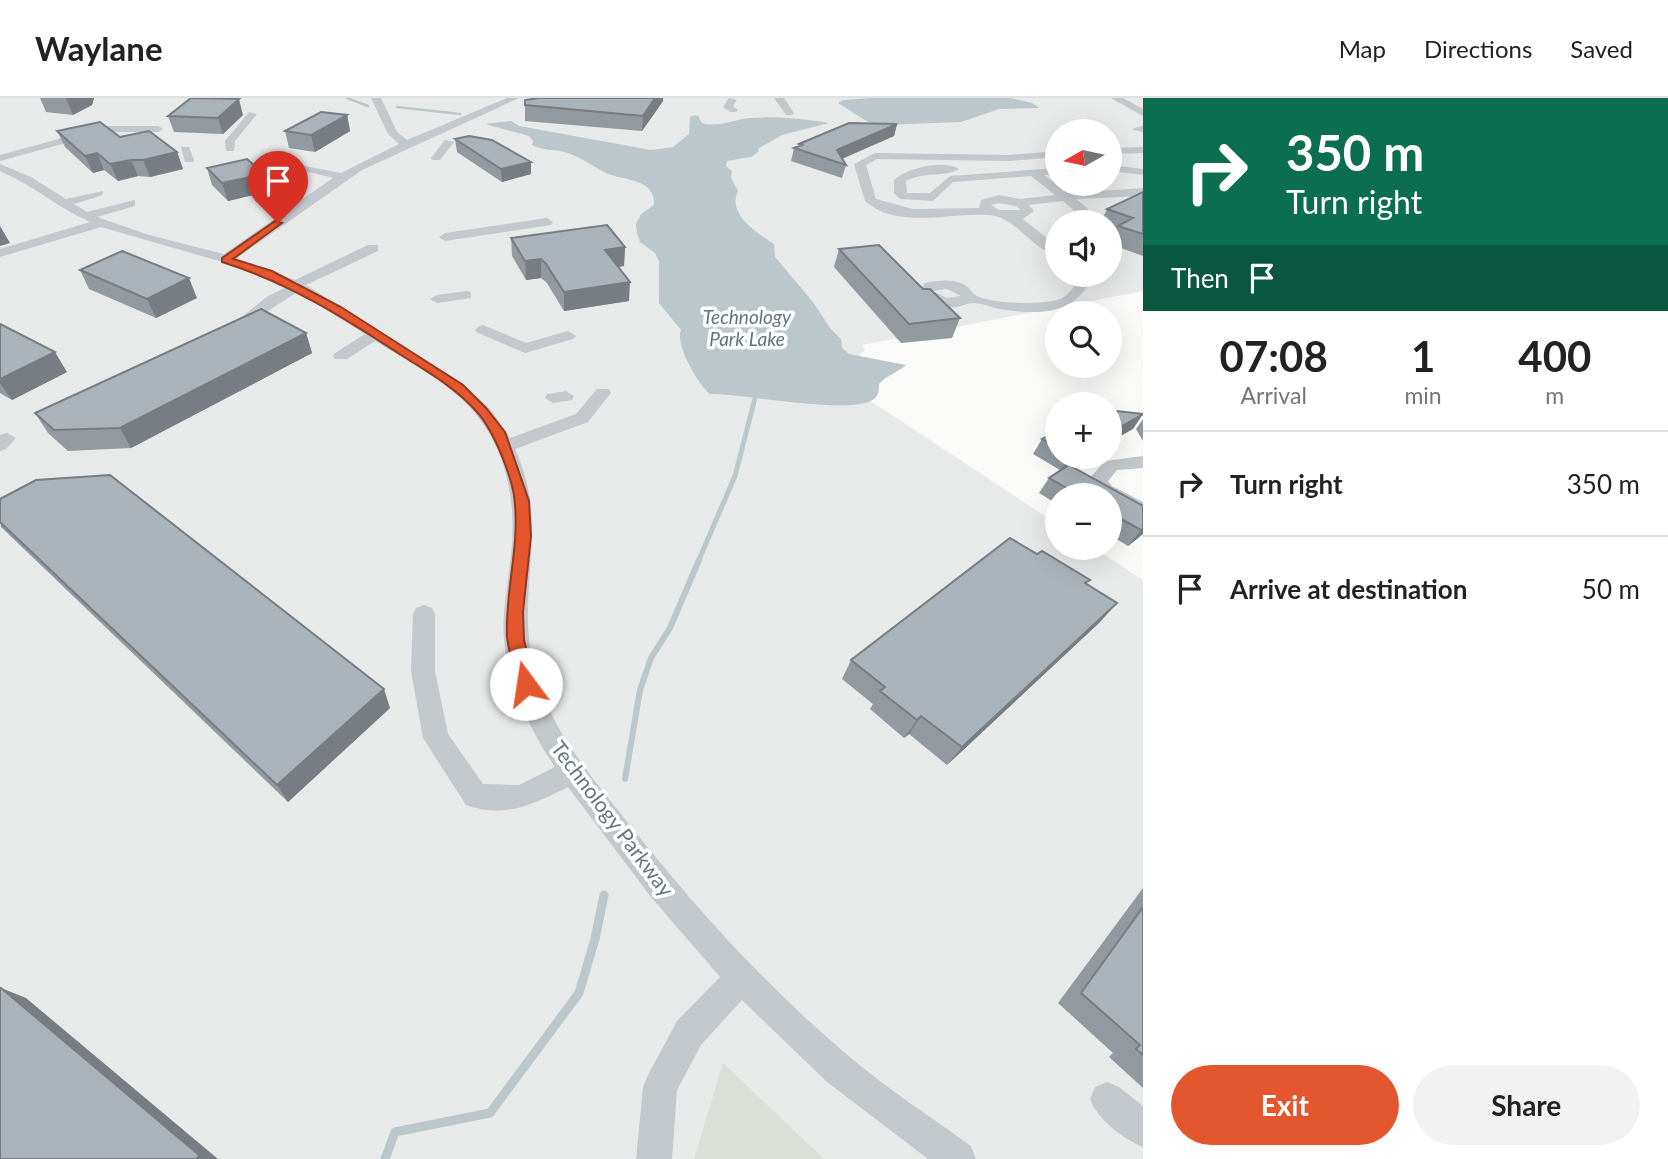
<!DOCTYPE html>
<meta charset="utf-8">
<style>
:root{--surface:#fff;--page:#f2f2f2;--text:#222;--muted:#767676;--line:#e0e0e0;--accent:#e4572e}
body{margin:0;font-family:Lato,sans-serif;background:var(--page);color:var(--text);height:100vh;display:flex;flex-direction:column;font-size:26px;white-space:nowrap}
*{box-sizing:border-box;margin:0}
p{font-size:23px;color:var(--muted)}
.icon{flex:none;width:38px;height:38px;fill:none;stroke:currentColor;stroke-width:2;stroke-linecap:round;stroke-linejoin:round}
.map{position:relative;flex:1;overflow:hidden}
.details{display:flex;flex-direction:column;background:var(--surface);width:525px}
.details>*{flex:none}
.guide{background:#0b6e4f;color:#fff;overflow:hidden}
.needle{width:46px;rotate:261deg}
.fabs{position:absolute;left:1045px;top:21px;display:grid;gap:14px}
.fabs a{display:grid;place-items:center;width:77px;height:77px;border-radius:50%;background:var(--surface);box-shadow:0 7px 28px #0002;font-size:35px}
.pin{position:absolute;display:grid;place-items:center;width:60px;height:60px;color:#fff;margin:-72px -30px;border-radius:50% 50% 50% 0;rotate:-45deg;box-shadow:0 0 7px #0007}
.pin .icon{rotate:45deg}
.me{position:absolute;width:77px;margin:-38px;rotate:346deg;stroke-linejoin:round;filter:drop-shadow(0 0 5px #0008)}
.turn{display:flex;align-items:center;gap:24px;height:147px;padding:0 28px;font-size:32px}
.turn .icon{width:91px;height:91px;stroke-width:2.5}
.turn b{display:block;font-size:49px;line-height:60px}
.then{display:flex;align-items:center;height:66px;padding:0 28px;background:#0003;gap:14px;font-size:26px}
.eta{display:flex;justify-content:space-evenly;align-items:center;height:119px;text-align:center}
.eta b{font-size:42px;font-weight:700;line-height:49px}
.primary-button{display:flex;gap:14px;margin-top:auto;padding:14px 28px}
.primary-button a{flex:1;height:80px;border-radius:42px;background:var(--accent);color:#fff;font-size:28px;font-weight:700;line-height:80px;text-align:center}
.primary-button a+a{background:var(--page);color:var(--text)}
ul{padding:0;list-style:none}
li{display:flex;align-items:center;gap:21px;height:105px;padding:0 28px;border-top:2px solid var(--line)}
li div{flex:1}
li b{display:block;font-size:26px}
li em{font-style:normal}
header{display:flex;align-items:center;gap:42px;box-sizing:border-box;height:98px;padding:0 35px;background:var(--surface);border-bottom:2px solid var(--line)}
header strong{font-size:33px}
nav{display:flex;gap:38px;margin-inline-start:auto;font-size:24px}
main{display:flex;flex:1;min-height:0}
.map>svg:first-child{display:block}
.built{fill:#e8e9e9;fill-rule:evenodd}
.green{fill:#dadfd7}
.water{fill:#bbc7cb}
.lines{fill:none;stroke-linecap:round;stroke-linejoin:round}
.stream-far3{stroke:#bbc7cb;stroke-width:2.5}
.stream-far2{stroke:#bbc7cb;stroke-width:5}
.stream-far1{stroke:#bbc7cb;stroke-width:6}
.stream{stroke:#bbc7cb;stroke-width:9}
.minor{fill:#c3c8cc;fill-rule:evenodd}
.wall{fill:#929a9f}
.shaded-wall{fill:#777d82}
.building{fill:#aab3b9;stroke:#777d82;stroke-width:2}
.route{fill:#e4572e;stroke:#94391e;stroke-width:2}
.labels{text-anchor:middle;stroke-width:7;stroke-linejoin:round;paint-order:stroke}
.far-water-label{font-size:19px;font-style:italic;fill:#60757c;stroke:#fff}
.street-label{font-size:21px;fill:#657683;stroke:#fff}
</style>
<header>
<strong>Waylane</strong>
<nav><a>Map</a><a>Directions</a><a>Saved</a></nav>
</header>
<main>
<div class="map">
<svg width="1143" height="1061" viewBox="0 0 1143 1061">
<rect width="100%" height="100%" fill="#fafaf8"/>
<path class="built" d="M0 0H1143V193L862 247 865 252 839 282 1057 426V450H1094L1143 482V1061H0ZM1057 33H1110V86H1057ZM1057 124H1110V177H1057Z"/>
<path class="green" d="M723 965 824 1061H694Z"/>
<path class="water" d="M872 0H1011L1032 5 1039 10 999 11 961 24 883 27 868 24 838 5 843 2Z
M694 17 698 18 702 25C719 30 734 21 751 20 777 18 804 21 829 25L782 37 759 50 758 54 751 59 727 63 726 68 732 73 731 80 738 93C727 116 756 134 774 146L775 159 813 204 830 230 841 241 842 250 849 256 906 267C897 275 887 277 879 286 879 292 879 297 874 301 852 318 742 295 710 296 698 286 675 247 681 232L659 205V163L655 155 640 144 637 135 636 126 641 116 654 107C656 79 620 83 604 74 592 68 578 57 564 54 552 51 544 53 532 47L533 43 529 38 485 26 511 23 519 28 651 52 673 49 689 36 690 19Z"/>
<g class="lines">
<path class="stream-far3" d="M347 0 368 8
M397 9 460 16"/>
<path class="stream-far2" d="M698 464 735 378 755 300"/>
<path class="stream-far1" d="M625 681 640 592 651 560 670 530 699 462"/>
<path class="stream" d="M385 1061 395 1034 490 1015 579 895 595 841 604 797"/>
<path class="minor" d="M371 0H381L397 34 407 42 507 0H519L362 72 237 160 295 182 368 147H378V153L306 187 461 284 491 312 510 340 576 316 597 291H609L611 295 588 324 515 351C553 432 511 499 537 580 554 636 593 681 629 726 696 811 769 891 851 960 889 992 931 1019 971 1048L976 1061H928L827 984 742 902 701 947 677 992 672 1061H636L643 989 648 977 677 923 720 879 651 799 568 689C534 706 505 721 466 707L423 640 411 573 413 516 416 510 424 507 432 510 435 516V573L448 636 483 686 519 687 555 669C530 632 508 586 504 541 502 516 507 491 510 466 517 415 511 361 478 319 452 285 411 265 375 243L347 261H335L333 258 335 255 365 236 298 194C284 201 254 225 244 223L242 220 244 217 268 198 287 189 243 170 101 129 0 159V151L90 124C58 110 33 87 0 73V66L31 79 66 101 103 93V97L74 106 87 114 135 102V108L97 119 149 137 224 156 333 80 289 69V65L341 75 399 46 388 36Z
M729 0 737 2 733 8 738 12 736 14H730L723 9Z
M774 0H784L794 15 792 17H786Z
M1111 0H1123L1143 11V18Z
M249 14 257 16 235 43 234 53H226L225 43Z
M106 28H158L163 31 158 34H106L0 63V57Z
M1143 28V34L1133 32 1134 30Z
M445 42 454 44 440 62H432L431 60Z
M181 49H189L194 62 193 64H185Z
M1143 49V55L1110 56V50Z
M1057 53V59L1009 63 877 61 866 67 876 101 913 111 979 110 981 102 999 97 1020 101 1055 97 1031 78 953 84 933 103 900 101 894 95V82C907 70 944 61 959 71 944 80 924 73 906 83L907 95H930L950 78 1057 70V76L1044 77 1068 95 1143 90V98L1076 101 1087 110 1093 124H1081L1077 115 1063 103 1029 107 1034 113 1023 121 1057 148V158C1030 150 1017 119 988 117 950 114 897 132 865 103L854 66 875 55 1009 57ZM999 105 1016 108 1021 112H999L991 107Z
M1110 67 1143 71V77L1110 73Z
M547 120 553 124 551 127 445 143 439 139 445 135Z
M1077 177 1093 179C1074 218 1038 217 999 211 991 209 981 205 973 205 968 205 962 208 957 209 943 211 927 204 918 194L925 185C939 182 955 180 968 189 970 191 972 195 975 197 989 206 1047 208 1062 200 1070 195 1075 188 1079 179ZM947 191 961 198 947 200 933 193Z
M466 193 471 194V200L437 205 430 201 437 197Z
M483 227 526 245 568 233 576 238 573 241 525 255 478 235 475 232 478 229Z
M566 293 574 298 572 302 553 305 545 300 547 296Z
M7 335 16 340 6 351 0 353V337Z
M1143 358V370L1117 372 1108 383 1112 388 1143 404V420L1110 403V397L1098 396 1088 382 1105 363Z
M1107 984 1119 989 1143 1008V1049C1122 1040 1098 1022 1090 1001L1095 989Z"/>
</g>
<path class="wall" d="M40 0H94L92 7 73 17 46 14Z
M663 0V3L642 33 525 23V2Z
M243 17 223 36 174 34 168 18Z
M347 17 350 33 315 54 289 50 285 33Z
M897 26 894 38 842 61 846 67 842 80 791 63 794 50 798 48 799 46Z
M57 33 120 39 177 54 183 71 150 79 138 78 118 83 104 72 93 75 65 49Z
M455 41 531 64V76L502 84 457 54Z
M207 70 264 76 269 93 228 103 212 87Z
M1143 94V158L1110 146V144L1114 135 1110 133V124H1101L1107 111Z
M511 140 625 149 624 168 618 169 629 203 564 213 547 185 541 180 526 182 512 158Z
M839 151 923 191 960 220 952 240 901 245 834 169Z
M80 172 197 200 156 220 89 191Z
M0 226 67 274 12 302 0 295Z
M306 235 312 255 131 350 68 353 48 335 35 315Z
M1143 321V343L1136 331Z
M1057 333V359H1085L1070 368 1143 408V436L1128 448 1110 437V397H1057V406L1039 395 1049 380 1060 372 1033 356 1042 341Z
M0 401 390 610 288 704 1 429Z
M1086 486 1100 524 947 667 909 636 904 640 870 611 873 606 842 581 851 562Z
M1143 790V990L1109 959 1113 955 1058 905Z"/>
<path class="shaded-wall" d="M69 0H94L92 7 73 17 66 1Z
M655 0H663V3L642 33 643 18Z
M239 1 243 17 223 36 218 20Z
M347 17 350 33 315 54 311 37Z
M897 26 894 38 834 64 837 52Z
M177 54 183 71 150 79 143 62Z
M97 55 104 72 93 75 85 58Z
M131 62 138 78 118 83 110 66Z
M531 64V76L502 84 501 71Z
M264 76 269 93 228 103 222 85Z
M0 128 10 145 0 148Z
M625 149 624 168 605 171V152Z
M541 161V180L526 182 525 163Z
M189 180 197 200 156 220 147 201Z
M630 184 629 203 564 213V194Z
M306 235 312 255 131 350 120 330Z
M55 254 67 274 12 302 0 285V281Z
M1143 316 1133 331 1110 344V335Z
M1071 359H1085L1061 373Z
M1143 431V436L1128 448 1141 432Z
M1117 505 1100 524 947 667 962 649Z
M384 591 390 610 288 704 277 687Z
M921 618 909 636 904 640 917 622Z
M1 890 26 900 218 1061H197Z"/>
<path class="building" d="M191 0 239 1 218 20 168 18Z
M539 0H655L643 18 525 7V2Z
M321 14 347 17 311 37 285 33Z
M100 24 120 39 149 33 177 54 143 62H131L110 66 97 55 85 58 57 33Z
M849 25 897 26 837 52 846 67 794 50 802 47 799 46Z
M469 38 492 42 531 64 501 71 455 41Z
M247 61 264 76 222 85 207 70Z
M1143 94V136L1118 128 1133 120 1107 111Z
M607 127 625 149 605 152 630 184 564 194 546 166 541 161 525 163 511 140Z
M879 147 923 191H930L960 220 909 226 839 151Z
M122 153 189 180 147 201 80 172Z
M261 211 306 235 120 330 54 332 35 315Z
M0 226 55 254 0 281Z
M1110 310 1116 313 1143 316 1110 335Z
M1057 333V349L1042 341Z
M1069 367 1143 408V431L1141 432 1110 415V397H1079L1049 380Z
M110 377 384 591 277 687 0 424V401L36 382Z
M1010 440 1037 456 1042 453 1090 482 1085 485 1117 505 962 649 921 618 917 622 880 593 885 589 851 562Z
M1143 809V957L1136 951 1140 947 1081 895Z
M0 890H1L199 1057 197 1061H0Z"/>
<path class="route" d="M275 123 282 125 233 161 272 173 341 209 463 287 486 310 505 334 529 403 531 438 523 514 524 542 535 586 532 591H520L518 586C514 571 509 555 507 539 505 495 519 451 515 407 514 382 494 333 477 314 456 290 428 274 401 257 343 219 289 185 222 164V160Z"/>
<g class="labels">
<g class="far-water-label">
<text x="747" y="226">Technology<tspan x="747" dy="22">Park Lake</tspan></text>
</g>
<g class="street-label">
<text transform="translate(612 721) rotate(53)" y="7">Technology Parkway</text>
</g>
</g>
</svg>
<div class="fabs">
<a><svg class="needle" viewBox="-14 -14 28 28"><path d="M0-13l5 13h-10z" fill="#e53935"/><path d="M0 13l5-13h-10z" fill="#767676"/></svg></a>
<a><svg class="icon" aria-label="sound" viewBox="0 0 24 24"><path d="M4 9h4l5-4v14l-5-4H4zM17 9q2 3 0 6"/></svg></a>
<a><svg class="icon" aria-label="search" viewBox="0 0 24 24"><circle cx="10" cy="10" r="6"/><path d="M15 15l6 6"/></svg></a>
<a>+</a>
<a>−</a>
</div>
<div class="pin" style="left:278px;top:125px;background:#d93025"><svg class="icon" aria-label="arrive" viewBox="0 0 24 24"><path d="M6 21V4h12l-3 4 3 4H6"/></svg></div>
<svg class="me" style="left:526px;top:586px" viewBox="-20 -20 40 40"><circle r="19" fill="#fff"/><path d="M0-13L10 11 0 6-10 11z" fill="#e4572e"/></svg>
</div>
<section class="details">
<div class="guide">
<div class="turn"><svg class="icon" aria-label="right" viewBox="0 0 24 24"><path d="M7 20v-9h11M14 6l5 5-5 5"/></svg><div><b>350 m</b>Turn right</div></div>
<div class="then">Then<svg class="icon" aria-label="arrive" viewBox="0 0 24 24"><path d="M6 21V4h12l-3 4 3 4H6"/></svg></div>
</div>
<div class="eta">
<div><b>07:08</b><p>Arrival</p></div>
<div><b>1</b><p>min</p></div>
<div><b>400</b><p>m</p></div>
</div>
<ul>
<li><svg class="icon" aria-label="right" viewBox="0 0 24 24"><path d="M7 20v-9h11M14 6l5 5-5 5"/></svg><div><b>Turn right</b></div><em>350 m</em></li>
<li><svg class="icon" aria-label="arrive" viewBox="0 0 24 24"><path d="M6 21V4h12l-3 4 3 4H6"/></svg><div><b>Arrive at destination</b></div><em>50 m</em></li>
</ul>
<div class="primary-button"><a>Exit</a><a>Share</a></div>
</section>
</main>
